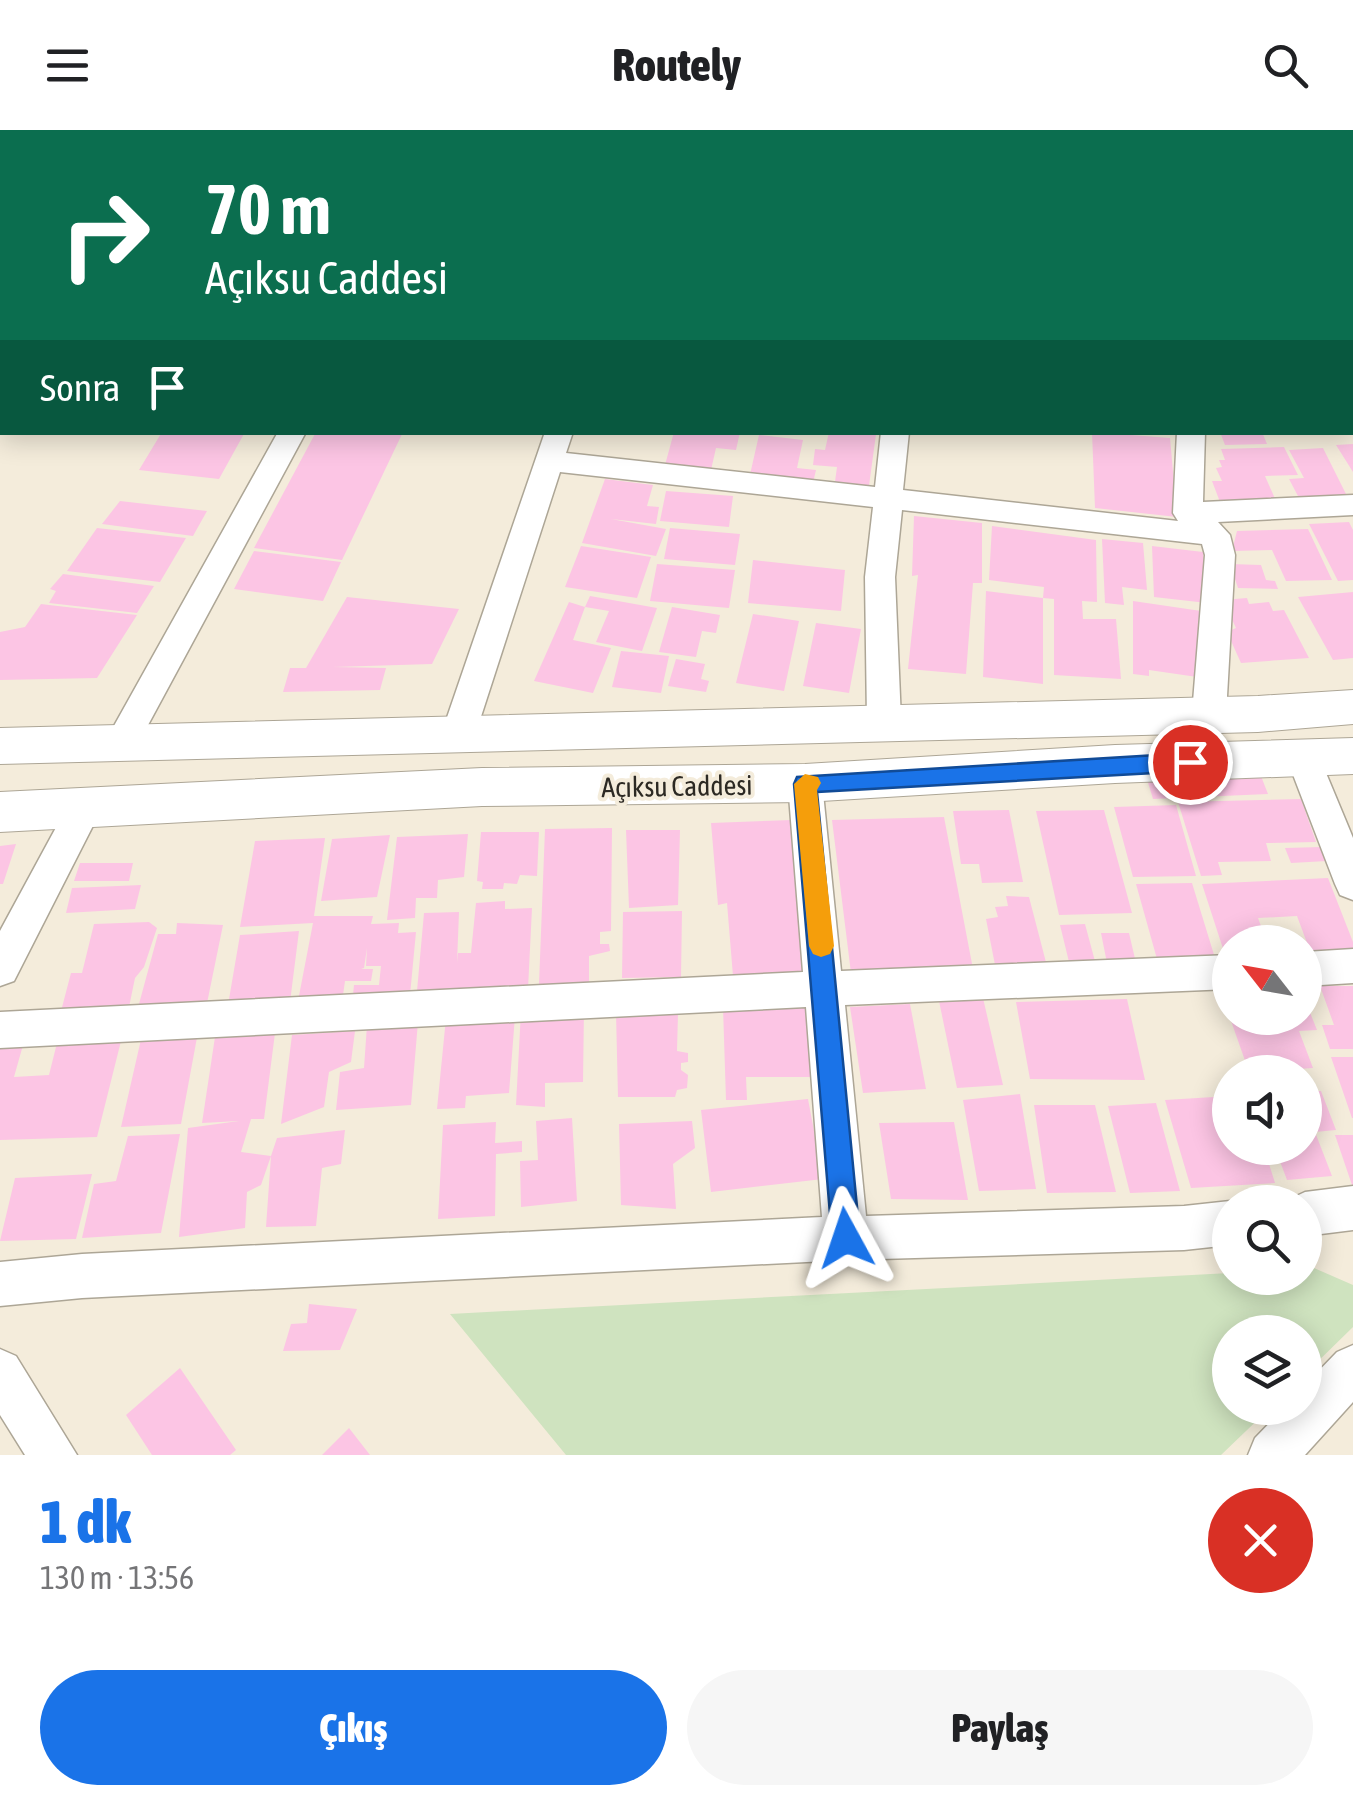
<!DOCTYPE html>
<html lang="tr">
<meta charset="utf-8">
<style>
:root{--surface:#fff;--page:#f6f6f6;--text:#202124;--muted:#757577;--accent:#1a73e8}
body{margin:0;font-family:"Asap Condensed",sans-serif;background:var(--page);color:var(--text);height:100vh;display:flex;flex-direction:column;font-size:38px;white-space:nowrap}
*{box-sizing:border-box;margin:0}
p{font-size:32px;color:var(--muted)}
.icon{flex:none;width:55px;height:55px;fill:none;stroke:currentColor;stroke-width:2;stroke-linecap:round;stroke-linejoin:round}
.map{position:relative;height:1325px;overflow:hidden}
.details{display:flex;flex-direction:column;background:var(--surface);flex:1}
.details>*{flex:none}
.guide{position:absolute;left:0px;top:0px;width:1355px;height:305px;box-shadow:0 5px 25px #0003;background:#0b6e4f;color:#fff;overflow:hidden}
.needle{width:65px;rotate:301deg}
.controls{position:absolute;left:1212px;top:795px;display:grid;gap:20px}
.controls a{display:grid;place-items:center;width:110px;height:110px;border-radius:50%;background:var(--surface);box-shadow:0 5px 25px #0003;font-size:50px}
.pin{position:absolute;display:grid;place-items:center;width:85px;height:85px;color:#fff;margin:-42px;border:5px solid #fff;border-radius:50%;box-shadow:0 2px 10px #0007}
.me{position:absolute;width:110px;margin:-55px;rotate:355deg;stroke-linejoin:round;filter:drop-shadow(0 0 8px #0008)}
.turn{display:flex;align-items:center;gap:35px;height:210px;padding:0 40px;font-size:45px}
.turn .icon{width:130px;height:130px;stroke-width:2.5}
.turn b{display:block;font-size:70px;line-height:85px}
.then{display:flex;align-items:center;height:95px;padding:0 40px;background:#0003;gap:20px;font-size:38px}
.round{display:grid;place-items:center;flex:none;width:105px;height:105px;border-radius:52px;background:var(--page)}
.overview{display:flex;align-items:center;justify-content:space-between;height:170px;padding:0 40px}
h1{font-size:60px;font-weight:800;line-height:75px;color:var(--accent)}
.button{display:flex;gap:20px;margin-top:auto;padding:20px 40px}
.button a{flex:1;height:115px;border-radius:60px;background:var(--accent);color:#fff;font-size:40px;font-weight:800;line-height:115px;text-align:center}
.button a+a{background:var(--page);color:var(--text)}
header{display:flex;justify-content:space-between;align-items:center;height:130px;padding:0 40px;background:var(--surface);font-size:45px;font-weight:800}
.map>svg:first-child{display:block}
.green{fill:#cfe3bf}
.building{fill:#fcc5e4}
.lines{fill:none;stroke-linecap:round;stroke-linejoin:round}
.street-casing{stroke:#ada696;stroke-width:3}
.secondary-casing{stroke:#ada696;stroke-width:2}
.street{fill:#fff;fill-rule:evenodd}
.secondary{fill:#fff;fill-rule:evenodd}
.route{fill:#1a73e8;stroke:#114b97;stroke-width:2.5}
.slow{fill:#f59e0b}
.labels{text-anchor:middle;stroke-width:8;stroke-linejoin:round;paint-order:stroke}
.street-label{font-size:28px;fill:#2c2923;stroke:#f4ecdb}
</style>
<header><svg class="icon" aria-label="menu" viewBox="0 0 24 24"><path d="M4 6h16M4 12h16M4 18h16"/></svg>Routely<svg class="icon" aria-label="search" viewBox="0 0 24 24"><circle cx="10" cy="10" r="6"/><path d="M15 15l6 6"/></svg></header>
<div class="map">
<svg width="1353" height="1325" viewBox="0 0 1353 1325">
<rect width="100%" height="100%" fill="#f4ecdb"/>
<path class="green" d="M1314 1138 1353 1155V1197L1305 1244V1202H1230V1278H1270L1221 1325H566L450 1184 1230 1143V1148H1305V1139Z"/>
<path class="building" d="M162 302H245L219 349 139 340Z
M316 302H403L342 430 254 418Z
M674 302H740L736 320 716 318 711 340 665 335Z
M829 302 876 304 868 363 834 359 837 337 813 335 815 319 825 320Z
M1092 302 1170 308 1177 387 1095 378Z
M1220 302H1262L1267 314 1225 315Z
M759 305 803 310 797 338 816 340 812 357 749 349Z
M1353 314V342L1336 315Z
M1284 317 1298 345 1265 346 1276 371 1220 372 1212 351H1222L1216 338 1222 337 1219 330H1225L1221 319Z
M1323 318 1347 366 1299 368 1289 349 1304 348 1289 320Z
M605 349 653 355 647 376 659 377 656 394 611 389 666 399 656 426 582 413Z
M666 361 733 366 729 397 660 391Z
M120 371 207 381 193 406 102 394Z
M914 386 982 393V453H973L966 544 908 539 918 445 912 446Z
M1349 392 1353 400V450L1338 451 1309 394Z
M992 396 1096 410 1097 472 1082 471 1083 489H1116L1121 549 1054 545V469L1043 468V554L983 547 986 461 1043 468 1044 457 989 450Z
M97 398 186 408 160 452 67 441Z
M670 398 740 404 735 435 664 429Z
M1308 399 1332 450 1286 451 1272 420 1232 421 1237 401Z
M1102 409 1143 413 1147 460 1122 457 1124 475 1105 473Z
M581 416 651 427 637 468 565 457Z
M1152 416 1203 422 1207 473 1154 467Z
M254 421 341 432 323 471 234 459Z
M753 430 845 440 841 481 748 473Z
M657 434 735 440 729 478 650 471Z
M1230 434 1261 435 1266 450 1275 451 1278 459 1238 458Z
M63 444 154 456 137 483 49 473 56 461 50 459Z
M1353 462V528L1333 530 1298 467Z
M590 466 657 478 642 521 596 512 609 481 585 477Z
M347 467 459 479 432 534 333 537 386 538 380 560 283 562 290 538H306Z
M1247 468 1249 474 1269 472 1273 481 1284 480 1309 528 1241 533 1227 502 1236 498 1223 470Z
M1133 471 1208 482 1211 549 1149 540V546L1133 544Z
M569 472 585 477 573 510 611 518 593 563 534 551Z
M41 474 49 475 137 485 97 548 0 550V502L25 497Z
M672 477 720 485 716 503 702 501 696 527 659 522Z
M753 484 799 491 784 561 736 553Z
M816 493 861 499 849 563 803 556Z
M621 521 669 526 661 563 612 557Z
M676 529 705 534 701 549 709 551 706 562 668 556Z
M1259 641 1268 664 1153 669 1146 646Z
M1301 669 1316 712 1266 713 1271 731 1218 732 1222 745 1201 746 1178 672Z
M1176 675 1196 746 1133 747 1114 677Z
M1009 680 1023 752 982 753 979 734H961L953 681Z
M1104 680 1132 783 1059 785 1036 681Z
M944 687 973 839 851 843 832 690Z
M792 690 812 843 733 846 727 773 718 775 711 693Z
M612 698 611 801 600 802V814H609L610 821 589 826V854H539L545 699Z
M626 700H680L678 775 629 778Z
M481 702H539L537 746 520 745 517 754 504 753 503 759H482L483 752 477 751Z
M468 704 464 747 438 750 437 768H416L415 788 387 790 397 707Z
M390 705 377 767 321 771 332 709Z
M325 708 314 786H373L371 794 399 793 398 803 416 802 410 865 352 875 354 855H379L381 836H366L367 818 364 838 361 839H373L371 851H345L342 872 298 871 313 793 240 797 255 711Z
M16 714 3 754H0V716Z
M1321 717 1327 731 1291 733 1285 718Z
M80 733H133L129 751H74Z
M1328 748 1353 812V828L1313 829 1297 786 1258 788 1267 812H1230V831H1227L1202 754Z
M1192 753 1215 828 1157 829 1136 754Z
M141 755 135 779 66 783 72 758Z
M1006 766 1029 767 1048 840H996L986 789 998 787 995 777 1008 776Z
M505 771V779L532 778 528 859 417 861 424 783 459 782 457 833 458 823H471L476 773Z
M682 781 681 847 622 848 623 782Z
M149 792 157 798 144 837 135 848 128 882 60 885 71 843H82L94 794Z
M177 793 223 795 205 883 136 885 158 804H176Z
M1085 794 1096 835 1070 836 1060 795Z
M299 801 290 872 228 875 240 805Z
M1101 803H1129L1136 833H1107Z
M1320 856H1353V919H1330L1322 895H1334Z
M983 868 1003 955 957 958 939 871Z
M1127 869 1145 950 1030 949 1016 872Z
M1305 870 1317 900 1299 901 1313 938 1249 942 1230 888H1305Z
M910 874 926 959 863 963 850 877Z
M804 876 818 887 822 947H746L747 970H726L723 877Z
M584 878 583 952 545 953V977L516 975 521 881Z
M616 883 678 884 677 921 688 923V932L681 933V940L688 945 687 958 677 960 675 967H618Z
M515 886 509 963 466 966 465 978 437 979 446 888Z
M418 892 411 975 336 980 340 942 364 938 367 895Z
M124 899 97 1007 0 1010V911L25 908 14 947 49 945 60 901Z
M355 901 351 932 329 942 324 977 281 994 292 905Z
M198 902 181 994 121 997 142 905Z
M275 903 264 989H251L241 1022 271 1026 261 1055 247 1062 245 1098 179 1107 188 998 239 991 202 993 215 907Z
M1331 927H1353V988H1352Z
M1321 961 1336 1000 1315 1002 1332 1046 1287 1050 1275 1018H1305V962Z
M1020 964 1036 1059 979 1061 963 970Z
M1230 966V1018H1264L1275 1053 1191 1058 1165 970Z
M808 969 823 1049 711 1062 701 980Z
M1156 973 1180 1061 1130 1063 1108 976Z
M1034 975H1095L1116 1062 1047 1063Z
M572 988 577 1071 521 1077 520 1031 538 1030 536 991Z
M692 991 695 1018 673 1034 676 1079 621 1075 619 994Z
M496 992 495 1013 522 1011V1022L496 1024 495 1086 438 1089 443 995Z
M954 992 968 1070 891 1069 879 993Z
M345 1000 341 1034 322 1038 316 1096 266 1097 271 1026 277 1008Z
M180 1004 161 1103 82 1108 94 1054 116 1051 128 1006Z
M1335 1005H1353V1055H1352Z
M92 1044 76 1109 0 1111 15 1048Z
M309 1174 357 1179 340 1220 283 1221 291 1194 307 1193Z
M180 1238 236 1320 230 1325H152L126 1285Z
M349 1298 370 1325H322Z"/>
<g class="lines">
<defs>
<path id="street" d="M503 0H678L679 1 502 2Z
M923 0H945V2H923Z
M1171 0H1193L1194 2H1172Z
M1199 0H1237L1238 2H1201Z
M1245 0H1268L1269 2H1247Z
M0 10H2V24H0Z
M1352 29H1353V43H1352Z
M1352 68H1353V82H1352Z
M1352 126H1353V140H1352Z
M1352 236H1353V252H1352Z
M278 302H306L134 621 122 625 110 621 105 612Z
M545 302H573L566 323 875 357 881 302H909L903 360 1178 391 1173 383 1177 302H1205L1203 372 1353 365V385L1218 392 1230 405 1235 425 1226 584 1221 593 1209 597 1197 593 1192 584 1205 425 1202 414 902 380 895 447 901 591 896 600 884 604 872 600 867 591 865 447 873 377 560 342 476 602 471 611 459 615 447 611 442 602Z
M1304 615 1316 619 1353 708V770L1340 765 1335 754 1287 629 1292 619Z
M805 639 817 643 822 653 841 841 1230 825V859L845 875 866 1086 1184 1076 1230 1071V1115L1184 1120 846 1130 82 1168 0 1176V1132L82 1124 822 1087 806 877 0 918V882L803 842 788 653 793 643Z
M84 664 96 668 102 678 14 851 0 856V801L72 668Z
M1353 819V853L1305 856V822Z
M1353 1056V1100L1305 1106V1072H1288L1290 1069 1305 1062Z
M1353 1215V1272L1305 1325H1248L1255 1308 1284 1278H1305V1255L1337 1222Z
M0 1219 16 1226 77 1325H25L0 1285Z"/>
<path id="secondary" d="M1353 560V594L1258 602 0 634V598L1258 566Z
M1353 608V644L1115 653 805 672 482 676 0 702V662L482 638 805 634 1115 615Z"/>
</defs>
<use href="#street" class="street-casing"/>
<use href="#secondary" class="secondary-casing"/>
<use href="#street" class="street"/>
<use href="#secondary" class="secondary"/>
</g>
<path class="route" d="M1190 623 1202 632 1190 641 817 662 860 1108 856 1118 846 1122 836 1118 832 1108 794 654 797 647Z"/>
<path class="slow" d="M805 644 818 647 821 653 817 660 834 816 830 824 821 827 813 824 809 816 794 654Z"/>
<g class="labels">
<g class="street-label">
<text transform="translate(677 656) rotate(-1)" y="10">Açıksu Caddesi</text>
</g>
</g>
</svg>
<div class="controls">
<a><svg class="needle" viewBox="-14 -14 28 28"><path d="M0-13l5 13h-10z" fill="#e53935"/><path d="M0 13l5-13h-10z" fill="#757577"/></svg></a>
<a><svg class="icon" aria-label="sound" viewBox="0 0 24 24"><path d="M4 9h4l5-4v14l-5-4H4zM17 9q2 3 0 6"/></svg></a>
<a><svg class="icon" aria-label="search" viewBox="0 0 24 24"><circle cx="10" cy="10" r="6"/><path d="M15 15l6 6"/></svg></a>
<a><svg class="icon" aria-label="layers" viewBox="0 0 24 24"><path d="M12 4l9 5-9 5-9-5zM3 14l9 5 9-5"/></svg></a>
</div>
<div class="pin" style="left:1190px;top:632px;background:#d93025"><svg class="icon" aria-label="arrive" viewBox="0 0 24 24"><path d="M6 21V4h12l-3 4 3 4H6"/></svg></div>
<svg class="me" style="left:846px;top:1108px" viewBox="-20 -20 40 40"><path d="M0-17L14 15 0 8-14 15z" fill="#1a73e8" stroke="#fff" stroke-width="4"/></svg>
<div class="guide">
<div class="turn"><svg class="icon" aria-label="right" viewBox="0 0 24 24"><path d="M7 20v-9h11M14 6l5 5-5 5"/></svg><div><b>70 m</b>Açıksu Caddesi</div></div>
<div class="then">Sonra<svg class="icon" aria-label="arrive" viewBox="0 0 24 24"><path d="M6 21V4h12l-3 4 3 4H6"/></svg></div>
</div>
</div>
<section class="details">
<div class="overview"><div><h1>1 dk</h1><p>130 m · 13:56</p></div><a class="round" style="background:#d93025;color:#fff"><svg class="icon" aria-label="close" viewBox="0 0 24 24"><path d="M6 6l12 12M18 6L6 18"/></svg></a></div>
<div class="button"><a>Çıkış</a><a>Paylaş</a></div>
</section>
